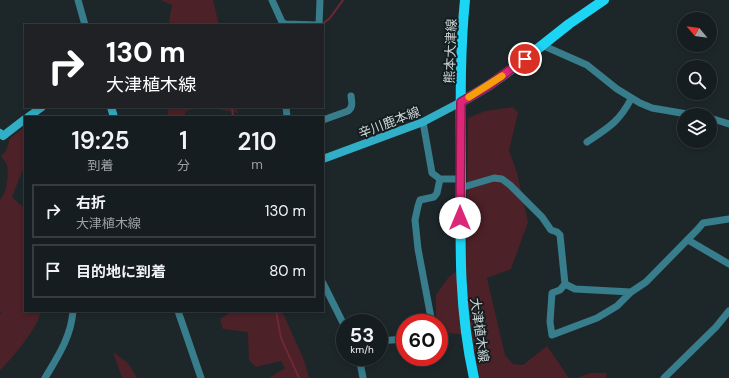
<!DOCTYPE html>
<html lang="ja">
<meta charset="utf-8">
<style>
:root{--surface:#161d20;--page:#232a2d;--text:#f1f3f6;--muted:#9ea2a5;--line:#353b3e}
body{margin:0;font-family:"DM Sans","Noto Sans JP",sans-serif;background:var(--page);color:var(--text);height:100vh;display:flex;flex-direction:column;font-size:15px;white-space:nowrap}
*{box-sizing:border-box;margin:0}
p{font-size:13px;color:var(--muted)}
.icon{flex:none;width:22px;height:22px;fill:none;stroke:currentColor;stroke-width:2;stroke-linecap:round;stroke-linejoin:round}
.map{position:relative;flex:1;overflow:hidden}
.drawer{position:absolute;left:24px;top:116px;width:300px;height:196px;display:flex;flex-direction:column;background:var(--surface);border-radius:0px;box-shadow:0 2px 6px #0003,0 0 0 1px var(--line)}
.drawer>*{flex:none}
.banner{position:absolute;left:24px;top:24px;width:300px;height:84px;border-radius:0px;box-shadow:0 2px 6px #0003,0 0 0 1px var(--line);background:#202124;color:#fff;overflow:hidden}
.needle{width:26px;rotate:299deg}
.fabs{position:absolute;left:677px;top:12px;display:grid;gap:8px}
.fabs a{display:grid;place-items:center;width:40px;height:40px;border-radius:50%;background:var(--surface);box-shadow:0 2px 6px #0003,0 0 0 1px var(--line);font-size:20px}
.speed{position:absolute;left:336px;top:314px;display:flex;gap:8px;font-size:20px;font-weight:700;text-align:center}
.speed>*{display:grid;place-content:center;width:52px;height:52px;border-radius:50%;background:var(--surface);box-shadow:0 2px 6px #0003,0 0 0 1px var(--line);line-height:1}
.speed small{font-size:10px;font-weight:400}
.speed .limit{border:6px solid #d22;background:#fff;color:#111}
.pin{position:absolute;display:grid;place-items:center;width:34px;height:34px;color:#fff;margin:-17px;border:2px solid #fff;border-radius:50%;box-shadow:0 1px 4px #0007}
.me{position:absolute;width:44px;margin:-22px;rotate:0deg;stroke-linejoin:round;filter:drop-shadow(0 0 3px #0008)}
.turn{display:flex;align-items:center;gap:14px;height:84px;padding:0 16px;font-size:18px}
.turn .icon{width:52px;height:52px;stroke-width:2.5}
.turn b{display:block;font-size:28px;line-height:34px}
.eta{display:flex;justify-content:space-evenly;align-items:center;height:68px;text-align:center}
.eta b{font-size:24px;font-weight:600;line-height:28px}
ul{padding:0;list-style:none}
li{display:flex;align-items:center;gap:12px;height:54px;margin:0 8px 6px;padding:0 8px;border:2px solid var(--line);border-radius:0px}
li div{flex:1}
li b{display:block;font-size:15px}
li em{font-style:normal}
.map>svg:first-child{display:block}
.green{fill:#4c2128}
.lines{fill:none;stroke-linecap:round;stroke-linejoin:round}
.stream{stroke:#6f2735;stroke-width:2}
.minor{stroke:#377d8b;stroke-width:7}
.secondary{stroke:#31afc6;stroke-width:8}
.primary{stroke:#1cd5f4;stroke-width:10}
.route-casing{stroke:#8e194d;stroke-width:10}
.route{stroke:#db2777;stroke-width:7}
.slow{stroke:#f59e0b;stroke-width:7}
.labels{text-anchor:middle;stroke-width:4;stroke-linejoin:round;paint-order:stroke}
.street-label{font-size:13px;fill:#ccd3d4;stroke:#141e20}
</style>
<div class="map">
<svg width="729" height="378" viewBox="0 0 729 378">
<rect width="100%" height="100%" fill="#1d272a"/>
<path class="green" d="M161 0H213L219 25H174L169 22 172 5Z
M169 107H205L186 111 184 117H167Z
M205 107H237L238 113Z
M513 107 518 113 509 150 517 173 528 222 511 269 487 278 505 355 513 364 523 365 547 346 569 378H480L471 335 444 333 439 327V323H436V295L448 278 466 263 468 118 485 111Z
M25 127V164L12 197 25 209V311H40C42 323 10 361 0 370V314L1 313 0 310V200C7 192 9 175 7 165 6 162 3 159 1 156L6 151 10 138Z
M232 311H282L304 360 309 378H269L285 368 281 361 256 367 249 360 248 332 223 329 220 319Z
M113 352 128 363 137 378H122Z
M590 373H607L606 378H577Z"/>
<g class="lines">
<path class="stream" d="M321 25 330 18 343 0
M232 107 233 117
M276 311 281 338 299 378"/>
<path class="minor" d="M78 0 85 25
M272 0 282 22 285 24 319 25
M319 25 320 0
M544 46 587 65 617 89 640 103 652 108 693 115
M286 107 287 117
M710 118 729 124
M323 120 348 111C353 107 352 103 351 96
M423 122 432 173 440 179H461
M587 142C608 128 619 122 631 99
M460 188 494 178 502 179 510 185 542 217 551 230 557 232 560 235 565 284 575 289 631 292
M688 240 729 264
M323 283 345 327
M565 284 560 290 552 293 550 322 552 335 597 318 617 306 631 292 646 282 698 229 703 223 729 219
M178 311 201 378
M432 323 418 249 415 220 418 206 420 200 434 197 437 193 440 179
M379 341 405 339
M359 357 363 378
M45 378C58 356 71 337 73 311
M664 378 716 327 729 311"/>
<path class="secondary" d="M111 107 114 117
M28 117 42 107
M0 133 3 136 25 119
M323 159 423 122 461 102"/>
<path class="primary" d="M465 0C459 59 461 119 461 179 460 247 459 311 474 378
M461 102 488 86 516 66 569 24 604 0"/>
</g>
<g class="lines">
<defs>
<path id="route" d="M460 218 461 102 488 86 525 59"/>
</defs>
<use href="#route" class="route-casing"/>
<use href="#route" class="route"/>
<path class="slow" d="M469 97 502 76"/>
</g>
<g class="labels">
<g class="street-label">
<text transform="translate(450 51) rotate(-88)" y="5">熊本大津線</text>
<text transform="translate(389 122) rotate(-21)" y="5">辛川鹿本線</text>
<text transform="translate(480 330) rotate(82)" y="5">大津植木線</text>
</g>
</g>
</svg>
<div class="fabs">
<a><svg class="needle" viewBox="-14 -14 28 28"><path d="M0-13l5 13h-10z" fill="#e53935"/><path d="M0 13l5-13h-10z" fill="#9ea2a5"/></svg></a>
<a><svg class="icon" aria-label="search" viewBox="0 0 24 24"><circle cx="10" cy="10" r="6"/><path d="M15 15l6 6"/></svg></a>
<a><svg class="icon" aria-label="layers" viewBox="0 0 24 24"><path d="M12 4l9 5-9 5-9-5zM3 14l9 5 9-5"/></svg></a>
</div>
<div class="speed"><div>53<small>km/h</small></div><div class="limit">60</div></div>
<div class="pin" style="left:525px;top:59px;background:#d93025"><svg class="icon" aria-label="arrive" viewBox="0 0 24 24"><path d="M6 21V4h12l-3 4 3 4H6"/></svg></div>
<svg class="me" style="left:460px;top:218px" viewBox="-20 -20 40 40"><circle r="19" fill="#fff"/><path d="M0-13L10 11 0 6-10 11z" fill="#db2777"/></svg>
<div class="banner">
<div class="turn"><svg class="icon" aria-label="right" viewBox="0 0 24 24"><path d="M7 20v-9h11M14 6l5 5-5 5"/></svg><div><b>130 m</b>大津植木線</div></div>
</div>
<section class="drawer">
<div class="eta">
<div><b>19:25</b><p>到着</p></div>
<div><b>1</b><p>分</p></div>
<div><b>210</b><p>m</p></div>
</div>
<ul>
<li><svg class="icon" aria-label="right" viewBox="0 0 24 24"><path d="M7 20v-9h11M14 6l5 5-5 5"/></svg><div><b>右折</b><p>大津植木線</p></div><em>130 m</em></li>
<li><svg class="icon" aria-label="arrive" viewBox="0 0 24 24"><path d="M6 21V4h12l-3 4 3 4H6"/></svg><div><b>目的地に到着</b></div><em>80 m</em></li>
</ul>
</section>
</div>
